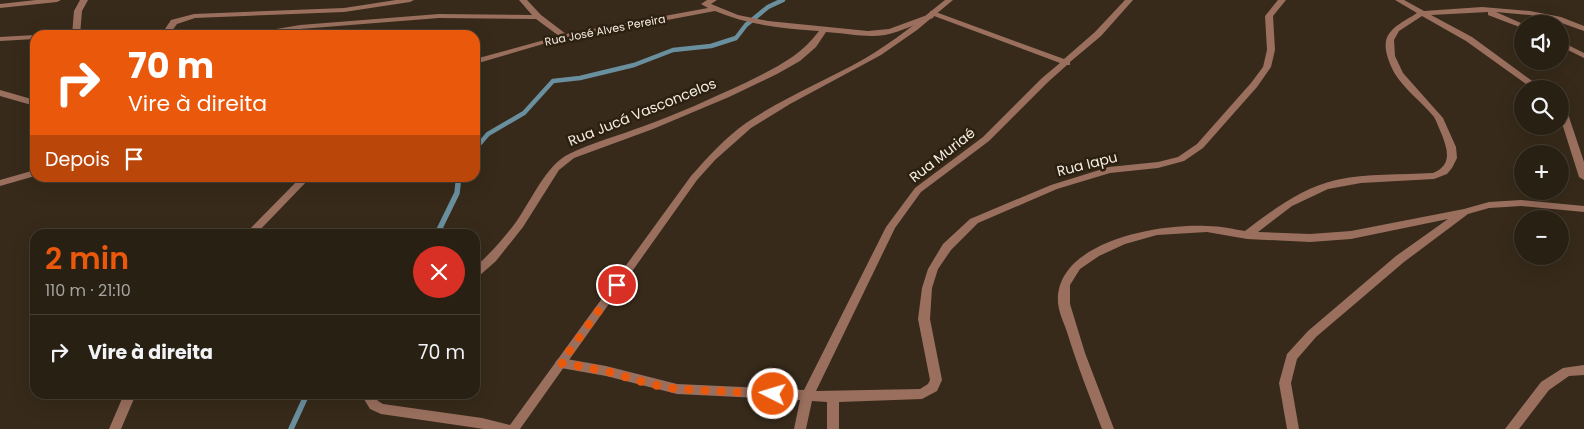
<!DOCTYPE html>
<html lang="pt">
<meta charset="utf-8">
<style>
:root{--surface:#292014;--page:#352d22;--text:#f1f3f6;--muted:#a5a3a0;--line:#453e34;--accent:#ea580c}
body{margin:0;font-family:Poppins,sans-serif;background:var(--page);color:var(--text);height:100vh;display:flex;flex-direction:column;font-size:19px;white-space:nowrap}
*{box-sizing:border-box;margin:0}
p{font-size:16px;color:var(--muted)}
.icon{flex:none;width:28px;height:28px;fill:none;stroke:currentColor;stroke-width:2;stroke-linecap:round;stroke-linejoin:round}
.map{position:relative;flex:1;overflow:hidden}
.sheet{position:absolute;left:30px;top:229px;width:450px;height:170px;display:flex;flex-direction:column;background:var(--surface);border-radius:15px;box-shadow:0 5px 20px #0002,0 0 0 1px var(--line)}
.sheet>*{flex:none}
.banner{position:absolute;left:30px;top:30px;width:450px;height:152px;border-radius:15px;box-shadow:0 5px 20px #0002,0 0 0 1px var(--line);background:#ea580c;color:#fff;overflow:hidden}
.tools{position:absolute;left:1514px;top:15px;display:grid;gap:10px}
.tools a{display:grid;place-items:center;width:55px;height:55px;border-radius:50%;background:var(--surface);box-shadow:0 5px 20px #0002,0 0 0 1px var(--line);font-size:25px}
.pin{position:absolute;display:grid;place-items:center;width:42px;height:42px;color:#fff;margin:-21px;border:2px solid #fff;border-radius:50%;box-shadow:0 1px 5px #0007}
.me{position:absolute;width:55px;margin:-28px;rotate:275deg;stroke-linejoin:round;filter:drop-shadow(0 0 4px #0008)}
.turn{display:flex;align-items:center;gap:18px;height:105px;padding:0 15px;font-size:22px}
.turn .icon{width:65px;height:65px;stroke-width:2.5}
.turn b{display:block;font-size:35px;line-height:42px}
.then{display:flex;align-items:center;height:48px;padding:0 15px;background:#0003;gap:10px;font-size:19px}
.round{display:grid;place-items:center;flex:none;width:52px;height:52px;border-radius:26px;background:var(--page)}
.headline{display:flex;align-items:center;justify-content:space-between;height:85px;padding:0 15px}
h1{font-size:30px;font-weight:600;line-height:38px;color:var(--accent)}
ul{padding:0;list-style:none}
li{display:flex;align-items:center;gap:15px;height:75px;padding:0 15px;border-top:1px solid var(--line)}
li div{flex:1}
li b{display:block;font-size:19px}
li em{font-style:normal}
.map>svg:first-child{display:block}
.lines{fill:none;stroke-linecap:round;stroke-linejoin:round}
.stream-far1{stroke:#6a90a0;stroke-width:4.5}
.stream{stroke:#6a90a0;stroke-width:5.5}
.minor{fill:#9a6f5e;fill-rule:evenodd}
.tertiary{fill:#9a6f5e;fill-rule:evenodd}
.route{stroke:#ea580c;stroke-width:9;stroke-dasharray:0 16.2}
.labels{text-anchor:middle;stroke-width:5;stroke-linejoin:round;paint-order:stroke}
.far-street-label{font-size:11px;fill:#f5ece2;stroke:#2c2011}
.street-label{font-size:14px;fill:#f5ece2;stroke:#2c2011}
</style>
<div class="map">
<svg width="1584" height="429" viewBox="0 0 1584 429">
<rect width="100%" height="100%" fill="#372a1a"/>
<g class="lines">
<path class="stream-far1" d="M475 149 488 134 524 113 553 81 580 78 634 65 673 50 711 46 736 38 746 25 768 7 783 0
M458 185V178"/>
<path class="stream" d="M437 234 457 193 458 184
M291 429 307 394"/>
<path class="minor" d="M36 0H61L57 2 0 8V4Z
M80 0H88L82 11 80 35H72L74 11Z
M396 0H414L410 2 344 12 195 18 177 24 169 35H161L171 20 194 14 344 8Z
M519 0H527L541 15 566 34 708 8 701 4 707 0H717L711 4 738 15 768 21 868 31 889 29 930 14V11H933L1064 59 1095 32 1125 0H1133L1101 36 1070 62V65H1067L1048 82 989 141 921 192 895 228 816 391 920 389 928 384 930 380 918 319 922 288 928 269 943 244 970 219 1051 185 1109 167 1158 162 1178 157 1197 144 1251 83 1263 67 1267 50 1265 16 1278 0H1286L1273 16 1275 50 1271 67 1257 87 1203 148 1184 161 1158 168 1110 173 1057 189 978 223 951 250 938 269 932 288 930 319 942 380 937 391 922 399 839 402V429H827V402L812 401 806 429H794L800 400 677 394 606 376 561 368 557 366 555 363 557 360 561 358 606 366 677 384 804 390 886 227 915 188 983 137 1042 78 1060 63 934 16 933 18C917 23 901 32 885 35 866 38 845 33 826 32L816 47 800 61 777 74 729 97 653 129 574 158 559 170 523 227 496 261 479 276 475 277V267C490 254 504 238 516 222 531 201 546 165 569 154 591 143 620 135 644 126 678 114 712 98 745 83 773 69 800 57 819 31 784 29 748 25 715 11L550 42 475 64V59L559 36 536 19 439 18 300 29 266 35H249L253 33 300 25 439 14 532 15Z
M1395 0H1404L1424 11 1482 7 1530 11 1561 17 1584 26V31L1556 21 1530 15 1496 12 1523 24 1522 28 1488 15V12L1431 15 1472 37 1543 89H1533L1466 41 1422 16 1399 31 1394 40 1395 56 1403 73 1443 118 1456 147 1457 158 1452 168 1447 174 1434 179 1361 183 1328 189 1292 206 1258 232 1310 234 1351 231 1464 209 1489 202 1521 200 1584 206V212L1521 206 1489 208 1468 214 1404 262 1316 337 1297 359 1291 383 1299 429H1287L1279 383 1287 354 1308 331 1396 256 1448 219 1351 239 1310 242 1247 239 1207 232 1157 235 1125 244 1099 256 1080 269 1070 285V304L1085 353 1114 429H1102C1090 397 1077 365 1067 332 1064 323 1059 313 1058 303 1054 241 1161 223 1207 226 1220 226 1233 229 1245 231 1273 210 1301 188 1336 180 1367 173 1401 175 1433 173 1452 165 1448 151 1442 135 1439 129 1437 122 1434 117 1422 102 1405 90 1395 74 1390 65 1384 51 1386 41 1389 27 1407 20 1417 13Z
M35 35V39L0 41V37L35 35H36Z
M1560 41 1584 53V58L1560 46Z
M0 90 35 100V106L0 96Z
M1560 109 1563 110 1569 117 1584 162V180L1579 177 1560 117Z
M35 170V176L0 186V180Z
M300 178H310L256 234H245Z
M1584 365V375L1569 376 1549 390 1519 429H1505L1541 382 1563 368Z
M124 394H136L121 429H109Z
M361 394H374L378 401 383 404 482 418 510 425 511 429H484L381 414 370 409Z"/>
<path class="tertiary" d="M945 0H953L917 30 881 55 790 104 751 128 715 160 697 180 520 429H507L691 176C708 157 725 138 746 123 783 98 825 81 864 59 893 42 919 21 945 0Z"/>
</g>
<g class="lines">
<path class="route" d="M617 285 561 363 606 371 650 384 677 389 773 394"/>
</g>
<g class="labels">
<g class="far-street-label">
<text transform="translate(605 30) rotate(-11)" y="4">Rua José Alves Pereira</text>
</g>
<g class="street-label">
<text transform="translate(642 112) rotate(-22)" y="5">Rua Jucá Vasconcelos</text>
<text transform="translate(942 155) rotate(-38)" y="5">Rua Muriaé</text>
<text transform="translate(1087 164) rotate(-14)" y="5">Rua Iapu</text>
</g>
</g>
</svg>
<div class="tools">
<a><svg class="icon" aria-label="sound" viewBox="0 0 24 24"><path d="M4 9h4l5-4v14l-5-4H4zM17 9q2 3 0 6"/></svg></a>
<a><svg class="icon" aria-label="search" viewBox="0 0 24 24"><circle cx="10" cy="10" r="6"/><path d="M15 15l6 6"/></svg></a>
<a>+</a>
<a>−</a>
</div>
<div class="pin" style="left:617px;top:285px;background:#d93025"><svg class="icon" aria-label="arrive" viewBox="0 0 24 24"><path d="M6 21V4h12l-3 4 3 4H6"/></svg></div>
<svg class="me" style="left:773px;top:394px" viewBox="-20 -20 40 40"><circle r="17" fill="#ea580c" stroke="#fff" stroke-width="3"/><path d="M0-11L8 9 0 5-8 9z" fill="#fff"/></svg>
<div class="banner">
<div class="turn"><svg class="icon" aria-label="right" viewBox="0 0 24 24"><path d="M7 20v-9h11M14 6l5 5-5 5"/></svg><div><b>70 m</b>Vire à direita</div></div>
<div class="then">Depois<svg class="icon" aria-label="arrive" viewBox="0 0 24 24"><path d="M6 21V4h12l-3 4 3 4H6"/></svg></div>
</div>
<section class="sheet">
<div class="headline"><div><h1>2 min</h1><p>110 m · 21:10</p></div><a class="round" style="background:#d93025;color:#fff"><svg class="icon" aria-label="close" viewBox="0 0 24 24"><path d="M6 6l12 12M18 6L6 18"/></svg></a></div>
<ul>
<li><svg class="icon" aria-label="right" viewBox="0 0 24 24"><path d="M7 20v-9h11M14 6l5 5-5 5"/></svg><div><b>Vire à direita</b></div><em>70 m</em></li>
</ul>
</section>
</div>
